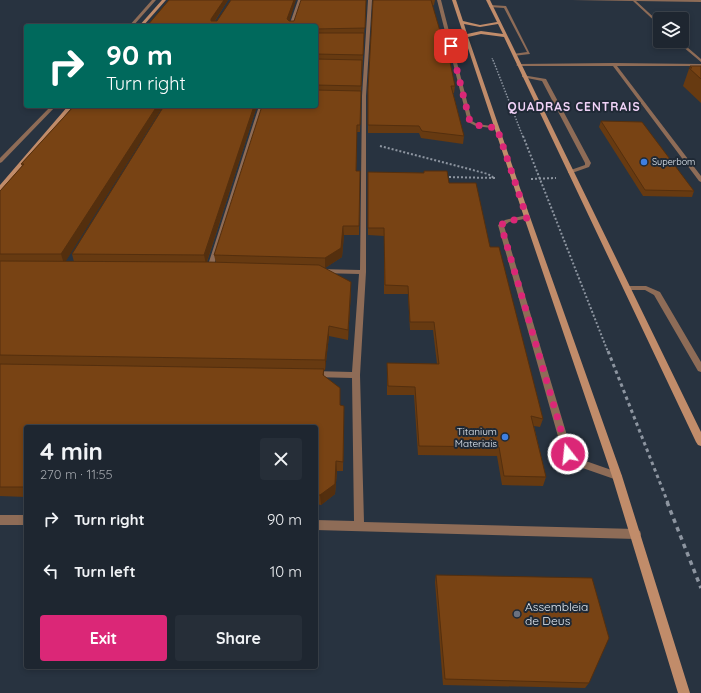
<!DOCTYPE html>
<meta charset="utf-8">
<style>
:root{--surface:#1e2630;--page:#262e38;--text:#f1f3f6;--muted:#a1a5ab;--line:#3c434c;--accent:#db2777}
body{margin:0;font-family:Quicksand,sans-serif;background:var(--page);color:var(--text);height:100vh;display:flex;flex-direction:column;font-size:15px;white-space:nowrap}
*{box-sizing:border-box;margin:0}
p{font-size:13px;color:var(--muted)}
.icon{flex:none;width:22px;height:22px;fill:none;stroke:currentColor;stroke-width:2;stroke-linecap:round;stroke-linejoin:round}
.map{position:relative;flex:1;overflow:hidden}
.side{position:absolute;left:24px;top:425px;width:294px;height:244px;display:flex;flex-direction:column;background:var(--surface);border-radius:4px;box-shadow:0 2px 6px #0003,0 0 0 1px var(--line)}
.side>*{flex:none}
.hud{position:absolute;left:24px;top:24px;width:294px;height:84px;border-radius:4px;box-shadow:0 2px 6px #0003,0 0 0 1px var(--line);background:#00695c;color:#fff;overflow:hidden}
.buttons{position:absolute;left:653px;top:12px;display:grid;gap:8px}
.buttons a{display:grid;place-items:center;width:36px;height:36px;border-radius:4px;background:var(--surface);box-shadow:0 2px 6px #0003,0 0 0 1px var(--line);font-size:20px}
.pin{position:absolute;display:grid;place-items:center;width:34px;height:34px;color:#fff;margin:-17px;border-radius:8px;box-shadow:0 2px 6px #0006}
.me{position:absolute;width:44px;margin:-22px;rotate:344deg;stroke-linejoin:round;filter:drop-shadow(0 0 3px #0008)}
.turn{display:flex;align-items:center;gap:14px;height:84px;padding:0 16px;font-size:18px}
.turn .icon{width:52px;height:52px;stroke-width:2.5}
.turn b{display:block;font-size:28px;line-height:34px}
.round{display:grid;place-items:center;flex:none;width:42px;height:42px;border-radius:4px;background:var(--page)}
.head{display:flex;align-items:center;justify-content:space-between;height:68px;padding:0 16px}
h1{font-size:24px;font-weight:700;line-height:30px}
.action{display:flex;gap:8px;margin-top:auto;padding:8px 16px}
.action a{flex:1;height:46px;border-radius:4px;background:var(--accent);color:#fff;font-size:16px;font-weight:700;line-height:46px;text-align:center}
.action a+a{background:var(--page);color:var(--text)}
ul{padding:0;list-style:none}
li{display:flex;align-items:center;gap:12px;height:52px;padding:0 16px}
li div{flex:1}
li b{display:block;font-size:15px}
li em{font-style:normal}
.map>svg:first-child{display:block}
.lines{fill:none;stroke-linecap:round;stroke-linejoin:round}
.path-far4{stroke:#8d95a0;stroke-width:1;stroke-dasharray:1.5 1.5;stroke-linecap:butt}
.path-far3{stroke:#8d95a0;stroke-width:1.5;stroke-dasharray:1.5 1.5;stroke-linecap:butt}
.path-far2{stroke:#8d95a0;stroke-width:2;stroke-dasharray:2 2;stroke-linecap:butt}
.path-far1{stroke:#8d95a0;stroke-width:3;stroke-dasharray:3.5 3.5;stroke-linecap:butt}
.path{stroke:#8d95a0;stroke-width:3.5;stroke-dasharray:4.5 4.5;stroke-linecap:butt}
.lane{fill:#8e6c57;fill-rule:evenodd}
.street{fill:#8e6c57;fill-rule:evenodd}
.secondary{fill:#c18c6a;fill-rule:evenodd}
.wall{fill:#673a11}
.shaded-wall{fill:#542f0e}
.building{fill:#784314;stroke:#542f0e}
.route{stroke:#db2777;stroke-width:7;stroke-dasharray:0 12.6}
.shop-dot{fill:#3f7fe0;stroke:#1f2935;stroke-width:1.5}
.worship-dot{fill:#6b7280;stroke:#1f2935;stroke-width:1.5}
.labels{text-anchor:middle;stroke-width:4;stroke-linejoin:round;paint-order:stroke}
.far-poi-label{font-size:9px;fill:#e3eaf2;stroke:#1f2935;text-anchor:start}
.poi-label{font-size:10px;fill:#e3eaf2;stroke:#1f2935;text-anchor:end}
.far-district-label{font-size:12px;font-weight:bold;letter-spacing:1px;fill:#f0d2f7;stroke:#1f2935}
.near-poi-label{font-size:12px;fill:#e3eaf2;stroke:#1f2935;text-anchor:start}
</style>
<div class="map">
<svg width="701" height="693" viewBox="0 0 701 693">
<rect width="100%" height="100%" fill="#283340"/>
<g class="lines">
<path class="path-far4" d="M492 58 493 61"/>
<path class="path-far3" d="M493 60 523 137"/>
<path class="path-far2" d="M523 136 608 352
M380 146 488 174 494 178
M445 177 496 178
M531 179 556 178"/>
<path class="path-far1" d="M608 351 668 503"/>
<path class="path" d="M667 502 701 588"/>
<path class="lane" d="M152 0H156L133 26H129Z
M437 0H441L472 121 477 124 499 127V129L476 126 468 122Z
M490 5 506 6 530 54 513 56V54L527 52 504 8 489 7Z
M522 75 546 79 591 163 589 167 572 173H568V171L585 165V163L542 81 522 77Z
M51 106H56L2 162 0 163V158Z
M527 215 529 216V218L509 222 504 226 572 452 580 459 620 473 622 476 620 479 617 480 574 465 563 454 498 225 505 220Z
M625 286H646L660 292 701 362V372L698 371 654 295 645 290H625L624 288Z"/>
<path class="street" d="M298 0H302L293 26H289Z
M368 0H372L366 96V272L360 375 364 522 636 529 640 531 641 534 640 537 636 539 316 530V520L354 521 352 378 313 377 309 374 313 371 352 372 359 274 320 273 317 271 320 269 360 270 362 96Z
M572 0H701V2L636 1 660 23V26L633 1Z
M676 41H680L701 59V62Z
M613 63 701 64V66H617L701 176V182L699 181 613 66H518L516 65 518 64Z
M259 106H263L213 268 212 269H208L207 268Z
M0 515H26V525H0Z"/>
<path class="secondary" d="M162 0H166L143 26H139Z
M452 0H456L463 21 480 25 497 22 486 0H490L701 432V446L698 445 696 442 504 37 481 34 468 37 530 217 622 476 690 693H678L612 476 524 217ZM464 24 480 27 498 24 503 34 481 31 467 34Z
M68 106H73L2 190 0 191V185Z"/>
</g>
<path class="wall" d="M228 0 215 21H294L366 0 361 93 360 132H357L356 171H360L359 235H344L342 257 325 268 323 267 351 291 348 340 329 336 325 370H324V376L340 388V405L344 415 343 471H337L335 494 321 505 316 504V427H26V497L0 496V191L22 166 21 164 74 106H163L65 262H74L72 254 257 106 207 262 216 263 214 255 316 106V26H147Z
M373 0H435L434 5 432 6 446 62 455 86 454 93H453L464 136 463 144 421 138 419 133H368V89Z
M690 66H701V103L683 86Z
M601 121 694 191 692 197 643 196 599 127Z
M424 171 449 183 490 247 543 419 540 427 534 426 546 477 543 486 502 485 497 456 418 455 414 395H387V363L437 364 433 330H410L408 294H384V236L368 235V172L424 173Z
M436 575 589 683 585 688 443 685 435 582Z"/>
<path class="shaded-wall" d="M224 0H228L212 25 211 19Z
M294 0H296L288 26 287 19Z
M157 106H163L64 264 61 254Z
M254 106H257L206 264 204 255Z
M343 226 344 235 342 257 325 268V258Z
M351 282V291L348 340V330Z
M329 326V336L325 370V360Z
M336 461 337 471 335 494 321 505 320 495Z"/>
<path class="building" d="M169 0H224L211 19V21H217L231 0H294L287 19 289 21H294L301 0H366L365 28 316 29V26H147Z
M373 0H431L440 31 446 62H450L455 86H451L464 136 422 131 419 126 368 125V89Z
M316 33H364L363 55 316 54Z
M316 59 362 60 361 86 316 85Z
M690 66H701V79L689 68H692Z
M316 90 361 91 360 125H357L356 171H360L359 226H343L341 248 325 258 214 255 262 106H316Z
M74 106H157L61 254H0V191L24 164H21Z
M164 106H254L204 255 72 254Z
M601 121 642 122 694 191 645 190Z
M424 171H447L449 183H476L490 247H499L543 419 531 416 546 477 504 476 499 447 419 446 415 387 388 386 387 363 439 364 434 322H410L408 286 385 285 384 228H368V172L424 173Z
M0 261 208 262 319 265 351 282 348 330 329 326 325 360 0 355Z
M0 364 324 369 323 375 340 388V405L344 406 343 462 336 461 335 484 320 495H316V427H26V487H0Z
M436 575 592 578 609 638 589 683 445 679Z"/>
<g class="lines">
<path class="route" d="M451 46 470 122 476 125 497 128 527 218 507 221 501 225 568 454"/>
</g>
<g class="shop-dot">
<circle cx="644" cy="162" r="4"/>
<circle cx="505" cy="437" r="4"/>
</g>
<circle class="worship-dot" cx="517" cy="614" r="4"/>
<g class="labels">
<g class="far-poi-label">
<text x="652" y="165">Superbom</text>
</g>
<g class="poi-label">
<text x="497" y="435">Titanium<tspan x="497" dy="12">Materiais</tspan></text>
</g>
<g class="far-district-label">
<text x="574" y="111">QUADRAS CENTRAIS</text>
</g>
<g class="near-poi-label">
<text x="525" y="611">Assembleia<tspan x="525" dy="14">de Deus</tspan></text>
</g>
</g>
</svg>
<div class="buttons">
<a><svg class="icon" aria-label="layers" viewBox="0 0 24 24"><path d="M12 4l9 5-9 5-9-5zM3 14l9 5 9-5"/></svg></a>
</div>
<div class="pin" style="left:451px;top:46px;background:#d93025"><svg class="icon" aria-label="arrive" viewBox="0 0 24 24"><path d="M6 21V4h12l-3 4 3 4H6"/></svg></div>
<svg class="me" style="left:568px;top:454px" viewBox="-20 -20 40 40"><circle r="17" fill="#db2777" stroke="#fff" stroke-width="3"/><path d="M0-11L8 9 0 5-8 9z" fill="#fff"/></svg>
<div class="hud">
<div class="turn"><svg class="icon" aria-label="right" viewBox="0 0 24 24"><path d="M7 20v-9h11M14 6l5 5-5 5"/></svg><div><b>90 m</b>Turn right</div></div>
</div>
<section class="side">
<div class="head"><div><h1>4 min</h1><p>270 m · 11:55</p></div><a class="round"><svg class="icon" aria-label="close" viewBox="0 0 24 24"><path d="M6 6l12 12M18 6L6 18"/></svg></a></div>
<ul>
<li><svg class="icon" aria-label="right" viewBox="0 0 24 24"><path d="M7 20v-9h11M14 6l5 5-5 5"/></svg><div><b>Turn right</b></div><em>90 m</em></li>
<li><svg class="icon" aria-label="left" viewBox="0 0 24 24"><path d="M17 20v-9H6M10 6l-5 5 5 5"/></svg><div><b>Turn left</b></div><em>10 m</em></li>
</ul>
<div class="action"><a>Exit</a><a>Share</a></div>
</section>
</div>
